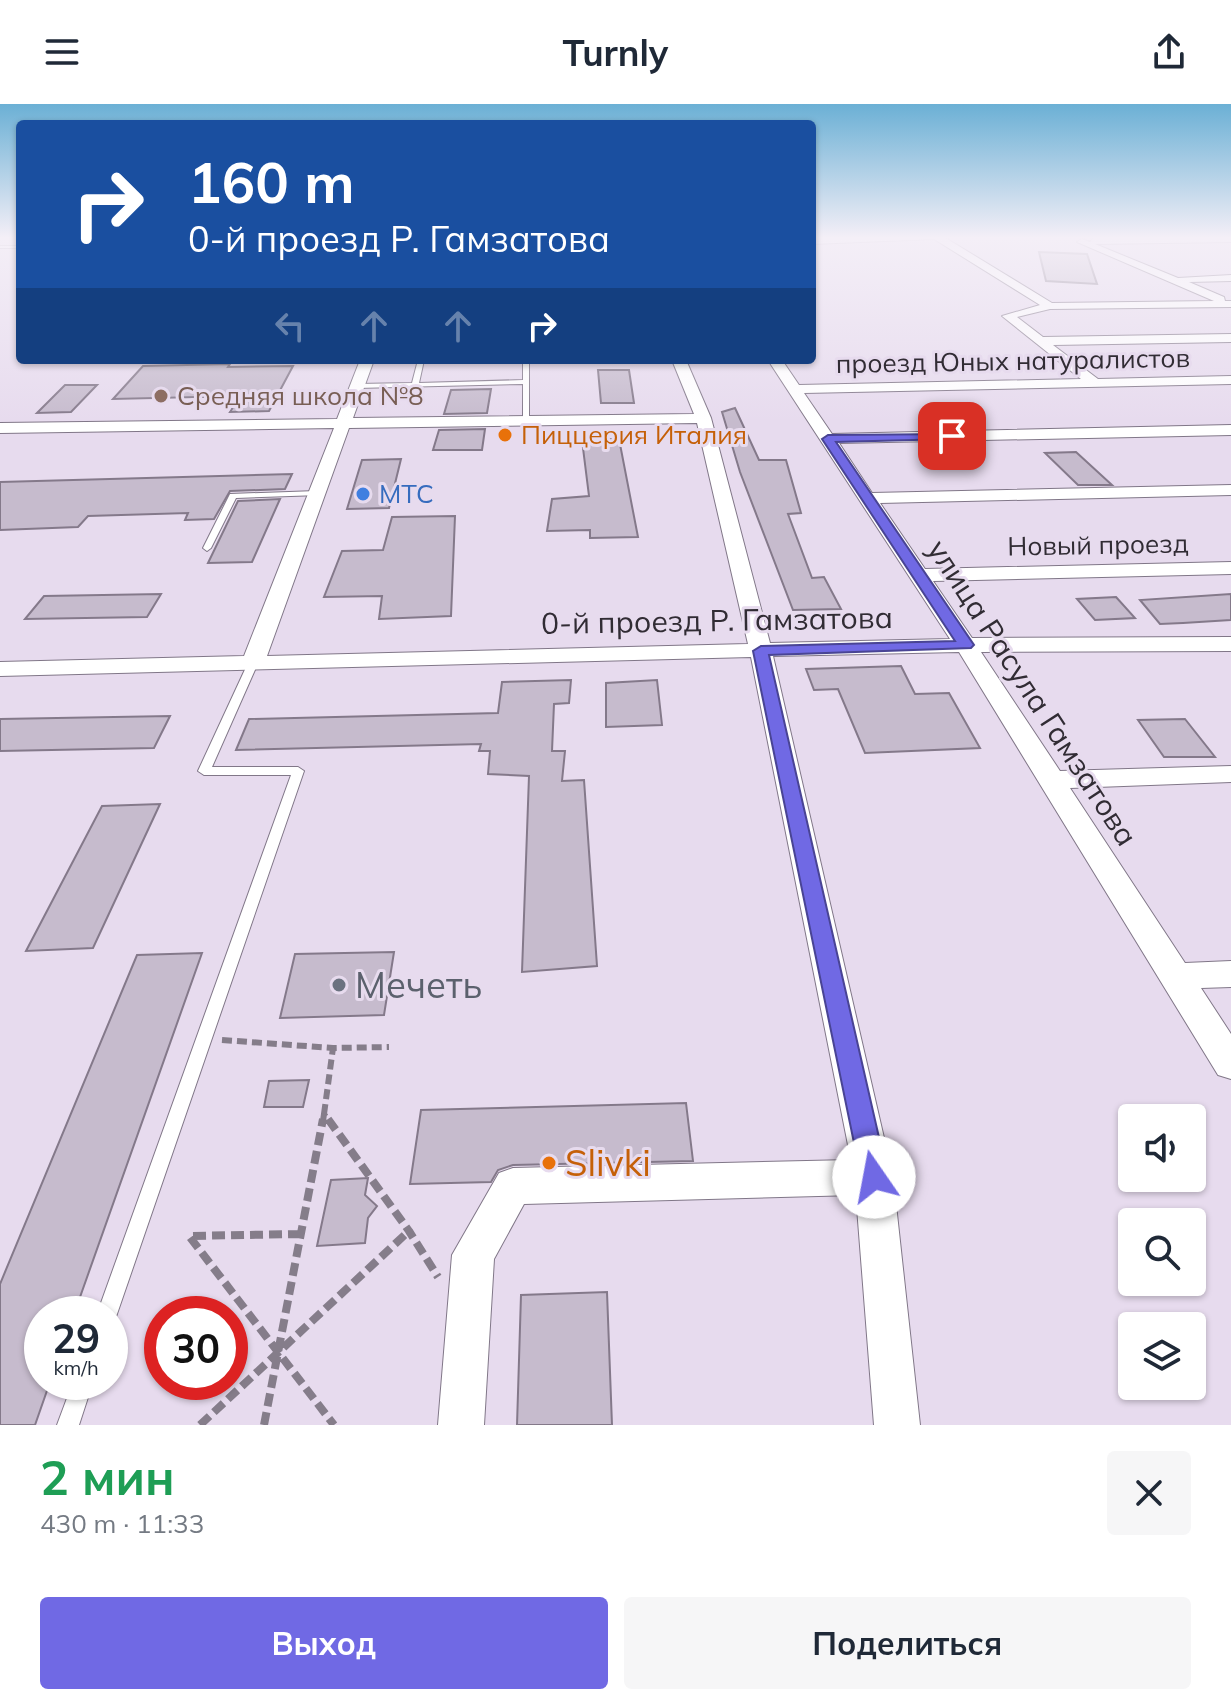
<!DOCTYPE html>
<html lang="ru">
<meta charset="utf-8">
<style>
:root{--surface:#fff;--page:#f6f6f7;--text:#1f2937;--muted:#747a83;--accent:#7069e4}
body{margin:0;font-family:Mulish,sans-serif;background:var(--page);color:var(--text);height:100vh;display:flex;flex-direction:column;font-size:30px;white-space:nowrap}
*{box-sizing:border-box;margin:0}
p{font-size:26px;color:var(--muted)}
.icon{flex:none;width:44px;height:44px;fill:none;stroke:currentColor;stroke-width:2;stroke-linecap:round;stroke-linejoin:round}
.map{position:relative;height:1321px;overflow:hidden}
.drawer{display:flex;flex-direction:column;background:var(--surface);flex:1}
.drawer>*{flex:none}
.top-card{position:absolute;left:16px;top:16px;width:800px;height:244px;border-radius:8px;box-shadow:0 2px 6px #0004;background:#1a4fa0;color:#fff;overflow:hidden}
.tools{position:absolute;left:1118px;top:1000px;display:grid;gap:16px}
.tools a{display:grid;place-items:center;width:88px;height:88px;border-radius:8px;background:var(--surface);box-shadow:0 2px 6px #0004;font-size:40px}
.speed{position:absolute;left:24px;top:1192px;display:flex;gap:16px;font-size:40px;font-weight:700;text-align:center}
.speed>*{display:grid;place-content:center;width:104px;height:104px;border-radius:50%;background:var(--surface);box-shadow:0 2px 6px #0004;line-height:1}
.speed small{font-size:20px;font-weight:400}
.speed .limit{border:12px solid #d22;background:#fff;color:#111}
.pin{position:absolute;display:grid;place-items:center;width:68px;height:68px;color:#fff;margin:-34px;border-radius:16px;box-shadow:0 4px 12px #0006}
.me{position:absolute;width:88px;margin:-44px;rotate:348deg;stroke-linejoin:round;filter:drop-shadow(0 0 6px #0008)}
.turn{display:flex;align-items:center;gap:28px;height:168px;padding:0 40px;font-size:36px}
.turn .icon{width:104px;height:104px;stroke-width:2.5}
.turn b{display:block;font-size:56px;line-height:68px}
.lanes{display:flex;align-items:center;height:76px;padding:0 40px;background:#0003;justify-content:center;gap:40px;direction:ltr}
.lanes .off{opacity:.35}
.round{display:grid;place-items:center;flex:none;width:84px;height:84px;border-radius:8px;background:var(--page)}
.overview{display:flex;align-items:center;justify-content:space-between;height:136px;padding:0 40px}
h1{font-size:48px;font-weight:700;line-height:60px;color:#1e9e55}
.primary-button{display:flex;gap:16px;margin-top:auto;padding:16px 40px}
.primary-button a{flex:1;height:92px;border-radius:8px;background:var(--accent);color:#fff;font-size:32px;font-weight:700;line-height:92px;text-align:center}
.primary-button a+a{background:var(--page);color:var(--text)}
header{display:flex;justify-content:space-between;align-items:center;height:104px;padding:0 40px;background:var(--surface);font-size:36px;font-weight:700}
.map>svg:first-child{display:block}
.building{fill:#c6bbcd;stroke:#84798a;stroke-width:2}
.lines{fill:none;stroke-linecap:round;stroke-linejoin:round}
.lane-casing{stroke:#817788;stroke-width:2}
.street-casing{stroke:#817788;stroke-width:2}
.path-far1{stroke:#857d8a;stroke-width:6;stroke-dasharray:10 5;stroke-linecap:butt}
.path{stroke:#857d8a;stroke-width:8;stroke-dasharray:13 6;stroke-linecap:butt}
.lane{fill:#fff;fill-rule:evenodd}
.street{fill:#fff;fill-rule:evenodd}
.route{fill:#7069e4;stroke:#494494;stroke-width:2}
.education-dot{fill:#8d6e63;stroke:#e7dbee;stroke-width:3}
.food-dot{fill:#e8710a;stroke:#e7dbee;stroke-width:3}
.shop-dot{fill:#3f7fe0;stroke:#e7dbee;stroke-width:3}
.worship-dot{fill:#6b7280;stroke:#e7dbee;stroke-width:3}
.labels{text-anchor:middle;stroke-width:6;stroke-linejoin:round;paint-order:stroke}
.far-street-label{font-size:26px;fill:#312c34;stroke:#e7dbee}
.far-education-label{font-size:26px;fill:#785e54;stroke:#e7dbee;text-anchor:start}
.far-food-label{font-size:26px;fill:#c56008;stroke:#e7dbee;text-anchor:start}
.far-shop-label{font-size:26px;fill:#366cbe;stroke:#e7dbee;text-anchor:start}
.street-label{font-size:30px;fill:#312c34;stroke:#e7dbee}
.near-worship-label{font-size:36px;fill:#5b616d;stroke:#e7dbee;text-anchor:start}
.near-food-label{font-size:36px;fill:#c56008;stroke:#e7dbee;text-anchor:start}
</style>
<header><svg class="icon" aria-label="menu" viewBox="0 0 24 24"><path d="M4 6h16M4 12h16M4 18h16"/></svg>Turnly<svg class="icon" aria-label="share" viewBox="0 0 24 24"><path d="M12 15V3M7 8l5-5 5 5M5 13v7h14v-7"/></svg></header>
<div class="map">
<svg width="1231" height="1321" viewBox="0 0 1231 1321">
<rect width="100%" height="100%" fill="#e7dbee"/>
<path class="building" d="M1039 148 1087 150 1097 180 1046 177Z
M230 260 228 263 293 262 269 307 230 308 240 292 113 295 143 262Z
M598 266H629L634 299H601Z
M65 281H97L71 308 37 309Z
M491 285 487 309 444 310 451 286Z
M735 304 759 356H786L801 409 788 410 812 474 824 473 841 505 793 506 740 368 722 308Z
M485 325 482 346H433L439 326Z
M619 335 638 433 590 434V426L547 427 552 395 589 392 582 336Z
M1076 348 1112 381H1078L1045 349Z
M401 355 389 404 347 405 362 356Z
M292 370 285 385 230 387 214 415 185 416 188 409 88 412 78 423 0 426V378Z
M280 395 252 458 208 459 238 397Z
M455 412 451 512 379 515 382 492 324 493 342 447 383 446 392 413Z
M161 490 147 513 25 515 44 492Z
M1231 490V516L1183 519 1160 520 1140 496Z
M1116 493 1135 514 1095 516 1077 495Z
M901 562 915 590 949 589 980 644 865 649 838 585 814 586 806 565Z
M571 576 569 599 554 600 552 647H565L562 677 584 676 597 862 522 868 529 672 488 670 490 647H479L481 640 236 646 249 615 498 609 502 578Z
M657 576 662 621 606 623V579Z
M170 612 154 644 0 647V615Z
M1185 615 1215 653H1164L1138 616Z
M160 700 93 844 26 847 102 702Z
M394 848 384 911 280 914 295 850Z
M202 849 74 1210H42V1278H50L35 1321H0V1180L137 851Z
M309 976 303 1003H264L269 977Z
M686 999 693 1057 513 1061 498 1066 491 1078 410 1080 421 1006Z
M368 1074 365 1091 377 1102 368 1114 365 1139 317 1142 331 1076Z
M607 1188 612 1321H517L521 1191Z"/>
<g class="lines">
<defs>
<path id="lane" d="M0 142H20V144H0Z
M418 256H424L419 279 523 276V256H529V316L526 318 523 316V280L357 284 354 282 357 280 412 279Z
M317 387H320V391L236 394 211 444 207 447 203 444 230 390Z
M253 556 258 559 212 663H298L304 667 117 1210 114 1217 110 1219V1210H97L291 671H204L198 667 248 559Z
M73 1278H93L79 1321H57Z"/>
<path id="street" d="M944 133 1052 199 1214 197 1077 138 1082 135 1090 138 1094 134 1231 133V138L1095 140 1178 174 1231 171V177L1189 178 1224 193 1225 197H1231V203L1050 205 1017 213 1043 233 1231 230V238L1053 241 1098 275 1231 272V280L804 289 832 330 1231 321V331L839 339 872 389 1231 381V391L880 399 925 465 1231 458V470L933 477 972 534 1231 533V547L981 548 1060 667 1231 662V678L1070 684 1185 859 1231 857V883L1201 884 1231 930V975L1218 971 959 548 773 552 893 1073 920 1321H874L856 1091 524 1100 494 1155 484 1321H438L452 1151 499 1069 513 1064 851 1056 751 553 0 572V558L244 552 334 324 0 329V319L337 315 360 256H374L353 314 694 310 672 256H686L711 314 770 539 950 535 768 256H782L799 281 1081 275 1002 212 1040 201 934 135 812 140V134ZM697 319 748 540 267 552 349 324Z"/>
</defs>
<use href="#lane" class="lane-casing"/>
<use href="#street" class="street-casing"/>
<path class="path-far1" d="M222 936 333 944 389 943
M324 1010 333 944
M323 1017 324 1010 329 1017"/>
<path class="path" d="M328 1015 409 1127 438 1173
M301 1130 189 1132 334 1321
M200 1321 409 1127
M264 1321 323 1015"/>
<use href="#lane" class="lane"/>
<use href="#street" class="street"/>
</g>
<linearGradient id="sky" x2="0" y2="1"><stop stop-color="#6bb0d5"/><stop offset="0.42" stop-color="#f4eff7"/><stop offset="1" stop-color="#f4eff7" stop-opacity="0"/></linearGradient>
<rect width="1231" height="318" fill="url(#sky)"/>
<path class="route" d="M956 330 957 332 952 335 836 338 974 541 971 544 769 551 888 1073 884 1082 874 1086 865 1082 861 1073 753 547 761 542 955 537 822 335 828 331Z"/>
<circle class="education-dot" cx="161" cy="292" r="8"/>
<g class="food-dot">
<circle cx="505" cy="331" r="8"/>
<circle cx="549" cy="1059" r="8"/>
</g>
<circle class="shop-dot" cx="363" cy="390" r="8"/>
<circle class="worship-dot" cx="339" cy="881" r="8"/>
<g class="labels">
<g class="far-street-label">
<text transform="translate(1013 257) rotate(-1)" y="9">проезд Юных натуралистов</text>
<text transform="translate(1098 441) rotate(-1)" y="9">Новый проезд</text>
</g>
<g class="far-education-label">
<text x="177" y="301">Средняя школа №8</text>
</g>
<g class="far-food-label">
<text x="521" y="340">Пиццерия Италия</text>
</g>
<g class="far-shop-label">
<text x="379" y="399">МТС</text>
</g>
<g class="street-label">
<text transform="translate(717 517) rotate(-1)" y="10">0-й проезд Р. Гамзатова</text>
<text transform="translate(1032 589) rotate(57)" y="10">улица Расула Гамзатова</text>
</g>
<g class="near-worship-label">
<text x="355" y="894">Мечеть</text>
</g>
<g class="near-food-label">
<text x="565" y="1072">Slivki</text>
</g>
</g>
</svg>
<div class="tools">
<a><svg class="icon" aria-label="sound" viewBox="0 0 24 24"><path d="M4 9h4l5-4v14l-5-4H4zM17 9q2 3 0 6"/></svg></a>
<a><svg class="icon" aria-label="search" viewBox="0 0 24 24"><circle cx="10" cy="10" r="6"/><path d="M15 15l6 6"/></svg></a>
<a><svg class="icon" aria-label="layers" viewBox="0 0 24 24"><path d="M12 4l9 5-9 5-9-5zM3 14l9 5 9-5"/></svg></a>
</div>
<div class="speed"><div>29<small>km/h</small></div><div class="limit">30</div></div>
<div class="pin" style="left:952px;top:332px;background:#d93025"><svg class="icon" aria-label="arrive" viewBox="0 0 24 24"><path d="M6 21V4h12l-3 4 3 4H6"/></svg></div>
<svg class="me" style="left:874px;top:1073px" viewBox="-20 -20 40 40"><circle r="19" fill="#fff"/><path d="M0-13L10 11 0 6-10 11z" fill="#7069e4"/></svg>
<div class="top-card">
<div class="turn"><svg class="icon" aria-label="right" viewBox="0 0 24 24"><path d="M7 20v-9h11M14 6l5 5-5 5"/></svg><div><b>160 m</b>0-й проезд Р. Гамзатова</div></div>
<div class="lanes"><svg class="icon off" aria-label="left" viewBox="0 0 24 24"><path d="M17 20v-9H6M10 6l-5 5 5 5"/></svg><svg class="icon off" aria-label="ahead" viewBox="0 0 24 24"><path d="M12 20V5M6 11l6-6 6 6"/></svg><svg class="icon off" aria-label="ahead" viewBox="0 0 24 24"><path d="M12 20V5M6 11l6-6 6 6"/></svg><svg class="icon" aria-label="right" viewBox="0 0 24 24"><path d="M7 20v-9h11M14 6l5 5-5 5"/></svg></div>
</div>
</div>
<section class="drawer">
<div class="overview"><div><h1>2 мин</h1><p>430 m · 11:33</p></div><a class="round"><svg class="icon" aria-label="close" viewBox="0 0 24 24"><path d="M6 6l12 12M18 6L6 18"/></svg></a></div>
<div class="primary-button"><a>Выход</a><a>Поделиться</a></div>
</section>
